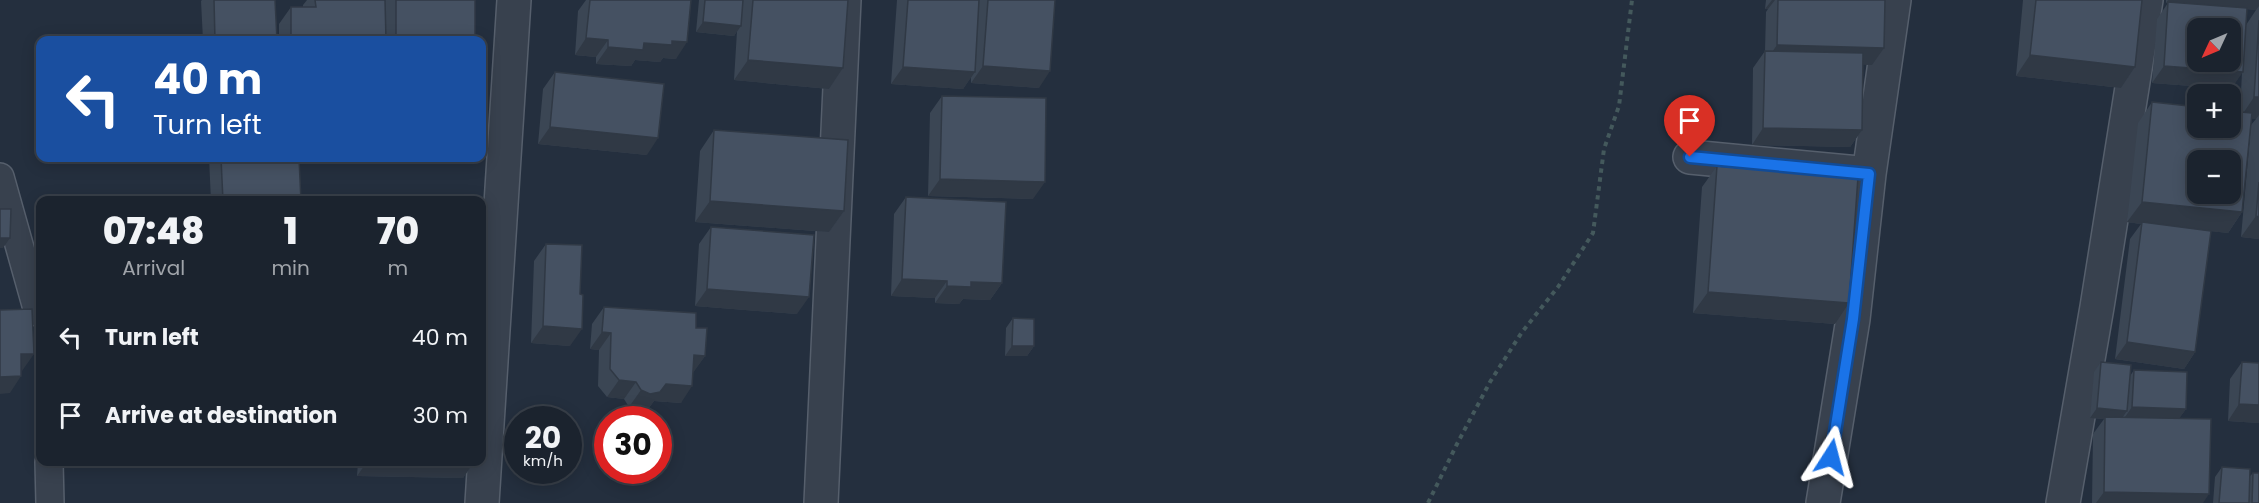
<!DOCTYPE html>
<meta charset="utf-8">
<style>
:root{--surface:#1b232e;--page:#242b36;--text:#f1f3f6;--muted:#a0a4aa;--line:#39404a}
body{margin:0;font-family:Poppins,sans-serif;background:var(--page);color:var(--text);height:100vh;display:flex;flex-direction:column;font-size:22px;white-space:nowrap}
*{box-sizing:border-box;margin:0}
p{font-size:20px;color:var(--muted)}
.icon{flex:none;width:33px;height:33px;fill:none;stroke:currentColor;stroke-width:2;stroke-linecap:round;stroke-linejoin:round}
.map{position:relative;flex:1;overflow:hidden}
.panel{position:absolute;left:36px;top:196px;width:450px;height:270px;display:flex;flex-direction:column;background:var(--surface);border-radius:12px;box-shadow:0 3px 15px #0003,0 0 0 2px var(--line)}
.panel>*{flex:none}
.banner{position:absolute;left:36px;top:36px;width:450px;height:126px;border-radius:12px;box-shadow:0 3px 15px #0003,0 0 0 2px var(--line);background:#1a4fa0;color:#fff;overflow:hidden}
.needle{width:39px;rotate:226deg}
.tools{position:absolute;left:2187px;top:18px;display:grid;gap:12px}
.tools a{display:grid;place-items:center;width:54px;height:54px;border-radius:12px;background:var(--surface);box-shadow:0 3px 15px #0003,0 0 0 2px var(--line);font-size:30px}
.speed{position:absolute;left:504px;top:406px;display:flex;gap:12px;font-size:30px;font-weight:700;text-align:center}
.speed>*{display:grid;place-content:center;width:78px;height:78px;border-radius:50%;background:var(--surface);box-shadow:0 3px 15px #0003,0 0 0 2px var(--line);line-height:1}
.speed small{font-size:15px;font-weight:400}
.speed .limit{border:9px solid #d22;background:#fff;color:#111}
.pin{position:absolute;display:grid;place-items:center;width:51px;height:51px;color:#fff;margin:-62px -26px;border-radius:50% 50% 50% 0;rotate:-45deg;box-shadow:0 0 6px #0007}
.pin .icon{rotate:45deg}
.me{position:absolute;width:66px;margin:-33px;rotate:9deg;stroke-linejoin:round;filter:drop-shadow(0 0 4px #0008)}
.turn{display:flex;align-items:center;gap:21px;height:126px;padding:0 18px;font-size:27px}
.turn .icon{width:78px;height:78px;stroke-width:2.5}
.turn b{display:block;font-size:42px;line-height:51px}
.eta{display:flex;justify-content:space-evenly;align-items:center;height:102px;text-align:center}
.eta b{font-size:36px;font-weight:800;line-height:42px}
ul{padding:0;list-style:none}
li{display:flex;align-items:center;gap:18px;height:78px;padding:0 18px}
li div{flex:1}
li b{display:block;font-size:22px}
li em{font-style:normal}
.map>svg:first-child{display:block}
.lines{fill:none;stroke-linecap:round;stroke-linejoin:round}
.lane-casing{stroke:#565f6c;stroke-width:30}
.street-casing{stroke:#565f6c;stroke-width:36}
.path{stroke:#44595c;stroke-width:4;stroke-dasharray:4.5 4.5;stroke-linecap:butt}
.lane{stroke:#38414e;stroke-width:27}
.street{stroke:#38414e;stroke-width:33}
.wall{fill:#3b4654;fill-rule:evenodd}
.shaded-wall{fill:#303945}
.building{fill:#455162;stroke:#303945;stroke-width:1.5;fill-rule:evenodd}
.route-casing{stroke:#114b97;stroke-width:15}
.route{stroke:#1a73e8;stroke-width:10}
</style>
<div class="map">
<svg width="2259" height="503" viewBox="0 0 2259 503">
<rect width="100%" height="100%" fill="#242f3e"/>
<g class="lines">
<defs>
<path id="lane" d="M0 177 36 305 40 313
M49 462 50 503"/>
<path id="street" d="M1690 157 1869 174
M482 503 514 0
M821 503 844 0
M1823 503 1853 319 1869 174 1894 0
M2063 503 2097 307 2146 0"/>
</defs>
<use href="#lane" class="lane-casing"/>
<use href="#street" class="street-casing"/>
<path class="path" d="M1428 503 1457 444 1490 382 1522 332 1558 287 1593 233 1604 149 1619 106 1632 0"/>
<use href="#lane" class="lane"/>
<use href="#street" class="street"/>
</g>
<path class="wall" d="M202 0H275L277 40H203L201 1Z
M307 0H475V40H279V24L291 7H303V5Z
M586 0H691L676 59 663 58 660 62 635 60 631 66 596 64V57L575 55 578 11Z
M699 0H848L843 68 829 89 734 80 737 31 734 36 696 32Z
M897 0H1055L1039 88 971 83V77L963 89 891 84Z
M1766 0H1885L1872 65 1863 64 1862 130 1850 147 1752 145 1753 68 1765 51 1766 12 1768 9H1765Z
M2023 0H2142L2135 67 2121 88 2016 76Z
M2166 0H2259V239L2241 237 2251 125 2256 119 2251 118 2242 212 2228 233 2211 231 2195 352 2184 369 2115 359 2130 239 2141 224 2127 222 2138 123 2152 102 2240 112 2242 72 2231 89 2152 83 2157 19 2168 3H2166ZM2247 9 2256 10 2246 25Z
M555 72 647 155 538 144 543 89Z
M942 96 1033 199 928 196 930 113Z
M714 130 844 211 829 232 695 222 700 151Z
M209 158H299L301 201H211Z
M1717 166 1835 324 1693 313 1702 187Z
M906 197 1002 283 990 300 963 299 959 304 935 303V298L891 296 894 214Z
M711 227 797 314 695 306 699 244Z
M546 244 570 346 531 343 534 261Z
M604 307 696 328 705 356 693 372 681 403 654 401 648 409 638 411 629 407 624 399 607 397 598 386 599 350 590 349 592 324Z
M1013 318 1034 346 1027 356H1005L1006 328Z
M2101 362 2130 376 2134 370 2186 409 2179 418 2203 503H2092L2093 434 2104 419 2090 418 2094 372Z
M2242 362 2259 363V423L2228 421 2230 379Z
M358 462H474L463 478 357 476Z
M2222 467 2250 476 2253 473 2259 503H2213L2215 477Z"/>
<path class="shaded-wall" d="M1772 0H1775L1768 9H1765Z
M2168 0H2259V6L2256 10 2166 3Z
M703 22 741 26 734 36 696 32Z
M586 38 608 40 596 57 575 55Z
M672 41 687 42 676 59 663 58 660 62 635 60 631 66 596 64 608 47Z
M1777 45 1884 48 1872 65 1765 62Z
M2030 55 2135 67 2121 88 2016 76Z
M748 60 843 68 829 89 734 80Z
M983 66 1050 71 1039 88 971 83Z
M2164 66 2243 72 2231 89 2152 83Z
M903 67 975 72 963 89 891 84Z
M2254 97H2259V115L2256 119 2240 118Z
M550 127 658 138 647 155 538 144Z
M1763 128 1862 130 1850 147 1752 145Z
M940 179 1045 182 1033 199 928 196Z
M710 201 844 211 829 232 695 222Z
M2142 202 2242 212 2228 233 2142 224V222L2141 224 2127 222Z
M2256 216 2259 217V239L2241 237Z
M0 238H10L3 248H0Z
M902 279 947 281 935 298 891 296Z
M971 282 1002 283 990 300 963 299 959 304 935 303 947 286Z
M707 289 809 297 797 314 695 306Z
M1708 292 1849 303 1835 324 1693 313Z
M543 326 582 329 570 346 531 343Z
M602 332 611 333 599 350 590 349Z
M2127 342 2195 352 2184 369 2115 359Z
M1012 346H1034L1027 356H1005Z
M21 354H34L22 371Z
M694 355 705 356 693 373Z
M21 376 10 393 0 394V377Z
M619 380 636 382 624 399 607 397Z
M666 384 692 386 681 403 654 401 648 409 638 411 629 407 641 390Z
M2239 404 2259 405V423L2228 421Z
M2132 407 2186 409 2179 419 2125 417Z
M2097 408 2127 411 2120 421 2105 417 2104 419 2090 418Z
M367 462H474L463 478 357 476Z
M2104 492 2209 494 2203 503H2096Z"/>
<path class="building" d="M214 0H275L277 40H215Z
M315 0H385L386 40H291V7H316Z
M396 0H475V40H396Z
M590 0H691L687 42 672 41V45L644 43 643 50 608 47V40L586 38Z
M705 0H743L741 26 703 22Z
M753 0H848L843 68 748 60Z
M908 0H979L975 72 903 67Z
M988 0H1055L1050 71 983 66Z
M1778 0H1885L1884 48 1777 45Z
M2036 0H2142L2135 67 2030 55Z
M2168 2 2247 8 2243 72 2164 66ZM2198 28H2230V62H2198Z
M2259 20V97H2254Z
M1765 51 1863 53 1862 130 1763 128Z
M555 72 664 84 658 138 550 127Z
M942 96 1046 98 1045 182 940 179Z
M2152 102 2198 107V128H2230V111L2252 113 2242 212 2142 202ZM2198 160H2230V194H2198Z
M714 130 848 140 844 211 710 201Z
M221 158H299L301 201H223Z
M1717 166 1858 177 1849 303 1708 292Z
M2259 182V217L2256 216Z
M906 197 1006 202 1002 283 971 282V287L947 286V281L902 279Z
M0 209H11L10 238H0Z
M2142 222 2211 231 2195 352 2127 342Z
M711 227 814 235 809 297 707 289Z
M546 244 582 245 580 294 583 295 582 329 543 326Z
M604 307 696 313V328H707L705 356 694 355 692 386 666 384 660 392 650 394 641 390 636 382 619 380 610 369 611 333 602 332Z
M32 309 34 354H21V376L0 377V310Z
M1013 318 1034 319V346H1012Z
M2101 362 2131 365 2127 411 2097 408Z
M2242 362 2259 363V405L2239 404Z
M2134 370 2187 372 2186 409 2132 407Z
M2105 417 2211 419 2209 494 2104 492Z
M2222 467 2250 469 2249 503H2219Z
M2253 473H2259V503H2252Z"/>
<g class="lines">
<defs>
<path id="route" d="M1690 157 1869 174 1853 319 1831 457"/>
</defs>
<use href="#route" class="route-casing"/>
<use href="#route" class="route"/>
</g>
</svg>
<div class="tools">
<a><svg class="needle" viewBox="-14 -14 28 28"><path d="M0-13l5 13h-10z" fill="#e53935"/><path d="M0 13l5-13h-10z" fill="#a0a4aa"/></svg></a>
<a>+</a>
<a>−</a>
</div>
<div class="speed"><div>20<small>km/h</small></div><div class="limit">30</div></div>
<div class="pin" style="left:1690px;top:157px;background:#d93025"><svg class="icon" aria-label="arrive" viewBox="0 0 24 24"><path d="M6 21V4h12l-3 4 3 4H6"/></svg></div>
<svg class="me" style="left:1831px;top:457px" viewBox="-20 -20 40 40"><path d="M0-17L14 15 0 8-14 15z" fill="#1a73e8" stroke="#fff" stroke-width="4"/></svg>
<div class="banner">
<div class="turn"><svg class="icon" aria-label="left" viewBox="0 0 24 24"><path d="M17 20v-9H6M10 6l-5 5 5 5"/></svg><div><b>40 m</b>Turn left</div></div>
</div>
<section class="panel">
<div class="eta">
<div><b>07:48</b><p>Arrival</p></div>
<div><b>1</b><p>min</p></div>
<div><b>70</b><p>m</p></div>
</div>
<ul>
<li><svg class="icon" aria-label="left" viewBox="0 0 24 24"><path d="M17 20v-9H6M10 6l-5 5 5 5"/></svg><div><b>Turn left</b></div><em>40 m</em></li>
<li><svg class="icon" aria-label="arrive" viewBox="0 0 24 24"><path d="M6 21V4h12l-3 4 3 4H6"/></svg><div><b>Arrive at destination</b></div><em>30 m</em></li>
</ul>
</section>
</div>
